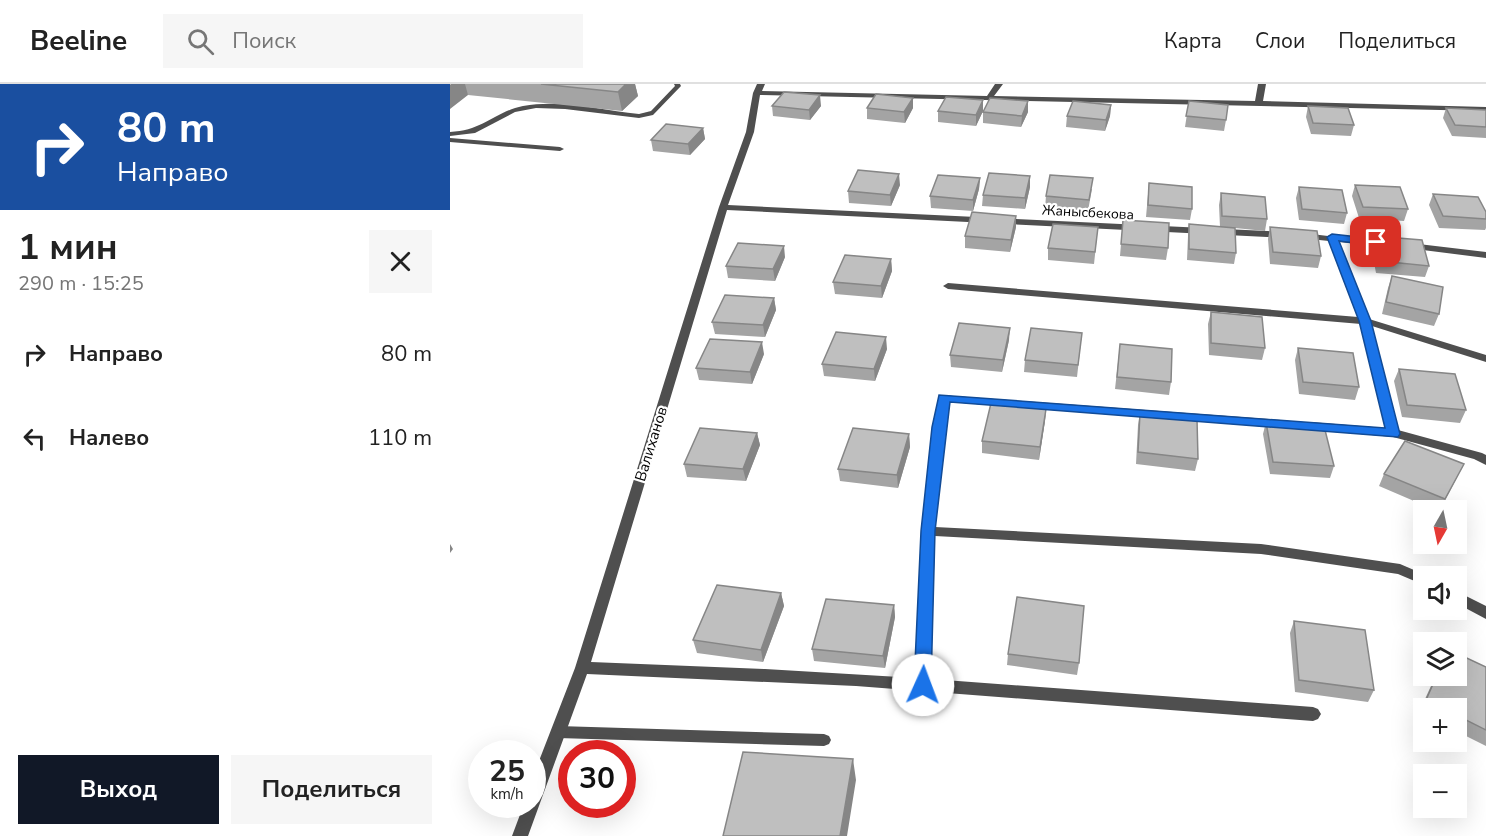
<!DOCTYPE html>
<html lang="ru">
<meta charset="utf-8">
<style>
:root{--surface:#fff;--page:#f6f6f6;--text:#222;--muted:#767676;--line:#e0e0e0;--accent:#111827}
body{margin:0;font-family:"Nunito Sans",sans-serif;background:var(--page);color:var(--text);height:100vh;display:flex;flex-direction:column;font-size:22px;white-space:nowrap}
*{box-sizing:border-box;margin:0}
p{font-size:20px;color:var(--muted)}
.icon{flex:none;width:33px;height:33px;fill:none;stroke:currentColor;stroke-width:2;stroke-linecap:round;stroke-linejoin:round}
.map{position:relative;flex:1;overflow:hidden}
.drawer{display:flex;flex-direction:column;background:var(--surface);width:450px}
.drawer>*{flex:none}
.guide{background:#1a4fa0;color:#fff;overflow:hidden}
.needle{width:39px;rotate:189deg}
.controls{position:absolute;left:963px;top:416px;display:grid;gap:12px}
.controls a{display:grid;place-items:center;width:54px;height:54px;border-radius:0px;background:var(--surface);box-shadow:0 6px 24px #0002;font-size:30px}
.speed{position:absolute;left:18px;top:656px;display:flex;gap:12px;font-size:30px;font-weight:700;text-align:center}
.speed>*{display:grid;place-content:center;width:78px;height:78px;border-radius:50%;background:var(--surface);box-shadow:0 6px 24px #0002;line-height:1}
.speed small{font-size:15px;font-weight:400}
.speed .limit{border:9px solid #d22;background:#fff;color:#111}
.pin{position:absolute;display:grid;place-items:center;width:51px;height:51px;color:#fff;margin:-26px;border-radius:12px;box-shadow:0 3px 9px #0006}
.me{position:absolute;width:66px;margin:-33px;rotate:2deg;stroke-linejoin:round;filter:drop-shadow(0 0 4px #0008)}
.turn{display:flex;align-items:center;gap:21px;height:126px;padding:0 18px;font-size:27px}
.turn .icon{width:78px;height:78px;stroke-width:2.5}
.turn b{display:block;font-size:42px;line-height:51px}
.round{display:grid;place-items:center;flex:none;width:63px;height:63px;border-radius:0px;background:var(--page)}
.summary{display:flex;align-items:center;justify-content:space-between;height:102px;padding:0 18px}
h1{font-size:36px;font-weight:700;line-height:45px}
.cta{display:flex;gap:12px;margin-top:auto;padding:12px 18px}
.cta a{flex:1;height:69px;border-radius:0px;background:var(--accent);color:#fff;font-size:24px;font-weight:700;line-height:69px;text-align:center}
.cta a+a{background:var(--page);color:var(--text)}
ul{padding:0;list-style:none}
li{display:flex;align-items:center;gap:18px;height:84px;padding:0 18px}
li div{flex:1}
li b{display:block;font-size:22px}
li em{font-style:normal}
header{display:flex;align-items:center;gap:36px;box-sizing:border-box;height:84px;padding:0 30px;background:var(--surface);border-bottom:2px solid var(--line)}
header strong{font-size:28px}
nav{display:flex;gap:33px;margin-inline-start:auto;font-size:21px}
.search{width:420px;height:54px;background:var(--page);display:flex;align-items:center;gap:15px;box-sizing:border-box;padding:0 21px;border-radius:0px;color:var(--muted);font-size:22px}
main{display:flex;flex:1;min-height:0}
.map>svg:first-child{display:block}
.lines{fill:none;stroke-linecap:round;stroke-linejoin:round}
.service{fill:#4f4f4f;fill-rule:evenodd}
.minor{fill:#4f4f4f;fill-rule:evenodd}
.wall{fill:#a4a4a4}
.shaded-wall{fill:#868686}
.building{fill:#bfbfbf;stroke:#868686;stroke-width:1.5}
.route{fill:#1a73e8;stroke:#114b97;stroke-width:1.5}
.labels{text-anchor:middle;stroke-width:4.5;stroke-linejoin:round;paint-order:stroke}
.far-street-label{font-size:14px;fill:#000;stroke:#fff}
.street-label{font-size:15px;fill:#000;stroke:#fff}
</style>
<header>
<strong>Beeline</strong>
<div class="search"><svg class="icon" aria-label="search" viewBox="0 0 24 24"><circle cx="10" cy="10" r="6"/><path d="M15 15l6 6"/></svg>Поиск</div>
<nav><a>Карта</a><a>Слои</a><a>Поделиться</a></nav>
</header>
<main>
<section class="drawer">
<div class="guide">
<div class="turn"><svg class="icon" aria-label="right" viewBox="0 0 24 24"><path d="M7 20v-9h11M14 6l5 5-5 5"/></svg><div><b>80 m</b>Направо</div></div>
</div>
<div class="summary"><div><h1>1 мин</h1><p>290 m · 15:25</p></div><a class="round"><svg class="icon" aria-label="close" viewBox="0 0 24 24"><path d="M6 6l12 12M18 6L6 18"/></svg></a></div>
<ul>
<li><svg class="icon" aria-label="right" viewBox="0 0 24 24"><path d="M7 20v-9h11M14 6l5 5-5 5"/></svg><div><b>Направо</b></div><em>80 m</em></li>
<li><svg class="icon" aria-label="left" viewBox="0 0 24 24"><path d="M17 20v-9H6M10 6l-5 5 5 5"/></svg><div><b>Налево</b></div><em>110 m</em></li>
</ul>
<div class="cta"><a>Выход</a><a>Поделиться</a></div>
</section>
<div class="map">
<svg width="1036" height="752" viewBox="0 0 1036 752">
<rect width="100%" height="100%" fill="#fff"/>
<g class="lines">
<path class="service" d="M224 0H230L231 2 203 31 189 34 115 25 86 24 65 28 25 49 0 52V48C33 47 44 28 73 22 111 15 151 26 189 30L201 27 225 2Z
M108 642 374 650 379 652 381 656 379 660 374 662 108 654 103 652 101 648 103 644Z"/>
<path class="minor" d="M307 0H315L312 7 537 12 545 0H553L544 12 805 17 808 0H816L813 17 1036 23V27L310 11 304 48 278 121 835 148 840 151 835 154 277 126 141 578 315 585 466 594 472 447 482 349 490 311 831 336 837 340 835 343 499 318 490 385 485 443 811 460 950 480 978 492H974V501L948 490 811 470 485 452 481 595 863 623 868 625 871 630 868 635 863 637 406 602 137 590 78 752H62L74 720H82V695L125 584 269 123 296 48 303 9Z
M0 54 110 63 114 65 110 67 0 58Z
M853 149 878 152 882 150 886 152 940 158V162L937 163 889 158 919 235 1036 271V278L922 242 948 346 1032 369 1036 371V381L1024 375 943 353 856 345 854 342 860 338 936 344 911 240 498 205 493 202 498 199 908 233 879 157 850 154V150Z
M960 159 1036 168V174L957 164V160Z
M1006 507 1036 522V535L1006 519Z"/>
</g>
<path class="wall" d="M0 0H185L188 12 172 27 18 11Z
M739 17 776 36 774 47 735 43Z
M661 21 660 32 655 47 616 43 617 32Z
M322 22H371L360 36 323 32Z
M858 22 904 41 901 52 861 50 856 33Z
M417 24H463L455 39 417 35Z
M996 24 1036 26V54L1002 52 993 34Z
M488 27H533L526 42 488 38Z
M533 28H578L571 43 533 39Z
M253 44 255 55 240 71 203 67 201 56Z
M580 92V103L575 125 532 122 533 111Z
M530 94 529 105 523 127 481 124 480 112Z
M699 99 742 125 740 136 696 133Z
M450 101 441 122 399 119 398 107Z
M905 101 958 125 954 137 909 134 902 112Z
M849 103 897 129 894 140 849 136 846 114Z
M642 105 638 127 595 124 596 112Z
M771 109 817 135 815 147 785 144 786 169 784 180 737 176 738 152 739 140 770 143 769 121Z
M983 110 1036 128V144L1035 146 989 144 979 121Z
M673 136 718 164 716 176 670 172Z
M566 143 560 168 515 164V152Z
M648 143 644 180 598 176V164Z
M820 143 871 172 868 184 820 180 818 155Z
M924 152 979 182 975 193 926 189 921 163Z
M335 173 325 197 278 194 276 182Z
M441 175 442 187 432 214 385 210 383 198Z
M942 192 989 230 984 242 932 230 938 204Z
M324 214 326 226 315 253 265 250 262 238Z
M761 228 815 264 812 276 759 271 758 240Z
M632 249 627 293 574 288 575 276Z
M559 256 552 288 501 283 500 271Z
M670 260 721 298 719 311 665 305Z
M848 264 909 303 905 316 849 310 845 276Z
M437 265 425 297 374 292 372 280Z
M314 270 302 300 249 296 246 284Z
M949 285 1016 326 1010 339 952 333 944 297Z
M596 325 595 337 589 376 532 369V357Z
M690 329 748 375 745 387 686 380 688 341Z
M816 338 884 382 880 394 820 390 813 350Z
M307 349 310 361 296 397 237 393 234 380Z
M459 350 460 363 448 404 390 397 388 385Z
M1014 380 990 426H985L929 402 934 390Z
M331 509 334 522 313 578 247 569 243 556Z
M444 521 445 533 435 584 364 577 362 565Z
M844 537 924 606 918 618 845 608 840 549Z
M558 570 629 579 627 591 557 581Z
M1036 583V662L1006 647V624H974V630L969 628 986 591H1006Z"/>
<path class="shaded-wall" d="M1 0H15L18 11 0 25V1Z
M176 0H185L188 12 172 27 168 8Z
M370 11 371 22 360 36 359 26Z
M463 14V24L455 39 454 28Z
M533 16V27L526 42V31Z
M578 17V28L571 43 572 32Z
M661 21 660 32 655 47 656 36Z
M253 44 255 55 240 71 238 60Z
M449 90 450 101 441 122 440 111Z
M580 92V103L575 125V114Z
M530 94 529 105 523 127V116Z
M566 132V143L560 168 561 156Z
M334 162 335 173 325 197 323 185Z
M441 175 442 187 432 214 431 202Z
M324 214 326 226 315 253 313 241Z
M560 244 559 256 552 288 553 276Z
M436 253 437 265 425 297 424 285Z
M312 258 314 270 302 300 300 288Z
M596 325 595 337 589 376 590 363Z
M307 349 310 361 296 397 293 385Z
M459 350 460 363 448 404 447 391Z
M0 460 3 465 0 469Z
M331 509 334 522 313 578 311 566Z
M444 521 445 533 435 584 433 572Z
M403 675 406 696 397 752H390Z"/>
<path class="building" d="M91 0H176L168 8Z
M334 8 370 11 359 26 322 22Z
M426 10 463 14 454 28 417 24Z
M496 13 533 16 526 31 488 27Z
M540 14 578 17 572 32 533 28Z
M623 17 661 21 656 36 617 32Z
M739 17 778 21 776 36 736 32Z
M858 22 898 24 904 41 863 39Z
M996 24 1036 26V43L1005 41Z
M216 40 253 44 238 60 201 56Z
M408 86 449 90 440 111 398 107Z
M539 89 580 92 575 114 533 111Z
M488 91 530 94 523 116 480 112Z
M600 91 643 94 639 116 596 112Z
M699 99 742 103V125L698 121Z
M905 101 950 103 958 125 913 123Z
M849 103 892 106 897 129 852 125Z
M771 109 815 113 817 135 772 132Z
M983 110 1028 113 1036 128V135L993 132Z
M522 128 566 132 561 156 515 152Z
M673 136 719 139 718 164 671 160Z
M603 140 648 143 645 168 598 164Z
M739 140 785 144 786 169 739 165Z
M820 143 867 147 871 172 823 168Z
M924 152 972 156 979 182 930 177Z
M288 159 334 162 323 185 276 182Z
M395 171 441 175 431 202 383 198Z
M942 192 993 203 989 230 936 218Z
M275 211 324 214 313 241 262 238Z
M761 228 812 233 815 264 761 259Z
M509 239 560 244 553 276 500 271Z
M581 244 632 249 628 281 575 276Z
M386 248 436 253 424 285 372 280Z
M260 255 312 258 300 288 246 284Z
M670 260 722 265 721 298 667 293Z
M848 264 903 269 909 303 853 298Z
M949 285 1005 290 1016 326 957 321Z
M541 319 596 325 590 363 532 357Z
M690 329 747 335 748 375 688 368Z
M816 338 874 342 884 382 823 378Z
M250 344 307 349 293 385 234 380Z
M403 344 459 350 447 391 388 385Z
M955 357 1014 380 995 415 934 390Z
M267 501 331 509 311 566 243 556Z
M567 513 634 522 629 579 558 570Z
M376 515 444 521 433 572 362 565Z
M844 537 915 546 924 606 849 596Z
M1006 569 1036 583V646L1006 631V624H992L976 616 987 591H1006Z
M293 668 403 675 390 752H273Z"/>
<path class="route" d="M882 150 926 155 931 158 926 162 889 157 921 237 950 350 948 353 500 318 485 447 481 601 479 606 473 608 467 606 464 601 471 447 482 343 489 311 935 344 909 237 877 153Z"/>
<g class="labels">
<g class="far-street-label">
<text transform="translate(638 128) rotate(3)" y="5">Жанысбекова</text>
</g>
<g class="street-label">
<text transform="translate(201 360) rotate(-73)" y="5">Валиханов</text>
</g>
</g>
</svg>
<div class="controls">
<a><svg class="needle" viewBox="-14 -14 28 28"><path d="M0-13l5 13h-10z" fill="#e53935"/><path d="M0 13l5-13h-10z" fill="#767676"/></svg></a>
<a><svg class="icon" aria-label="sound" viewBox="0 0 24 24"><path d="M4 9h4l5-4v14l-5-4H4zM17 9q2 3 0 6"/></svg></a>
<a><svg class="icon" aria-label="layers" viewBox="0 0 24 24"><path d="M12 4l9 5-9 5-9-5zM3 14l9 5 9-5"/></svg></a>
<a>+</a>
<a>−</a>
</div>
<div class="speed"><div>25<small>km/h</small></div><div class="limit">30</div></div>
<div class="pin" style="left:926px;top:158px;background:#d93025"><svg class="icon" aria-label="arrive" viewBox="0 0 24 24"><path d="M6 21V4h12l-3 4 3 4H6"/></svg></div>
<svg class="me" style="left:473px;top:601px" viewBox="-20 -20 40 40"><circle r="19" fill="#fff"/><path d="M0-13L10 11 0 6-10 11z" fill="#1a73e8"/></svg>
</div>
</main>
